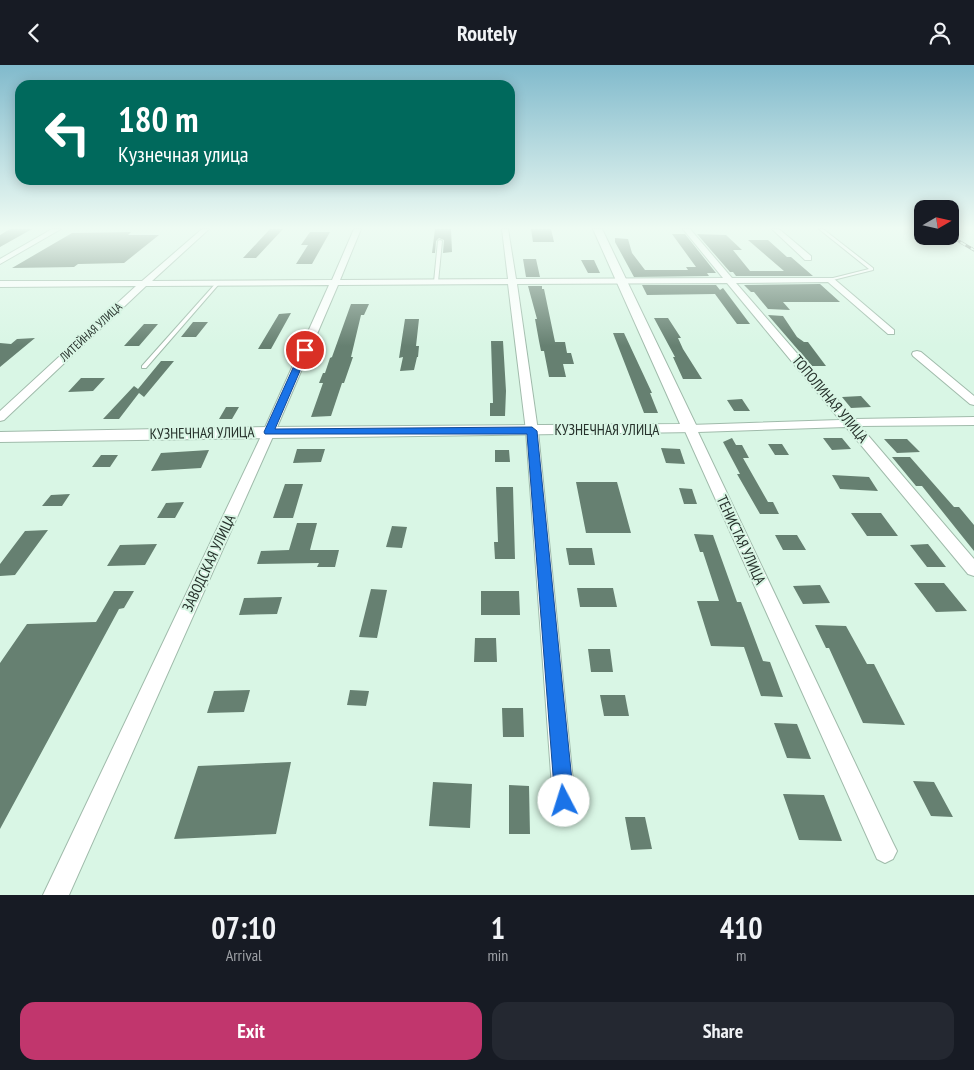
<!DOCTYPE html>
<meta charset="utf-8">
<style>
:root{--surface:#171b24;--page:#242831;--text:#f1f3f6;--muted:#9ea1a6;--accent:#c1366d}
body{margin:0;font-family:"PT Sans Narrow",sans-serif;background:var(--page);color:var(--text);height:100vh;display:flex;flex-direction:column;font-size:19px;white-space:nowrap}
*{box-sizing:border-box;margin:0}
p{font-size:16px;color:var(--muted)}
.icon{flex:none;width:28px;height:28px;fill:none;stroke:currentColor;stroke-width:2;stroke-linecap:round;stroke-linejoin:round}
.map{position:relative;height:830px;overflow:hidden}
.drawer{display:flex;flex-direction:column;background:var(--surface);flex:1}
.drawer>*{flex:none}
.top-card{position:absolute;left:15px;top:15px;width:500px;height:105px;border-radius:15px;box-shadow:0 2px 12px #0003;background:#00695c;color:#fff;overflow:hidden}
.needle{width:32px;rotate:81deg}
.controls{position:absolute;left:914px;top:135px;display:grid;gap:10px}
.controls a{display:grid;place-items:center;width:45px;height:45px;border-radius:10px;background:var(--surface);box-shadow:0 2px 12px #0003;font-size:25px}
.pin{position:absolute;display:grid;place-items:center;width:42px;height:42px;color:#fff;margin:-21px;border:2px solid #fff;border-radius:50%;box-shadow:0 1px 5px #0007}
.me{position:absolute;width:55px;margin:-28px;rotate:355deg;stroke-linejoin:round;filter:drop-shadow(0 0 4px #0008)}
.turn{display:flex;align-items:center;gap:18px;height:105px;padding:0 20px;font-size:22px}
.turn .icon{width:65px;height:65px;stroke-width:2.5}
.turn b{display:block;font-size:35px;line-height:42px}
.eta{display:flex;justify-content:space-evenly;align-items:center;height:85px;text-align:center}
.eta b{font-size:30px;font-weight:800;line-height:35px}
.primary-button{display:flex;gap:10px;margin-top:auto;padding:10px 20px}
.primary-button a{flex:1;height:58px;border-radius:15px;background:var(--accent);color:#fff;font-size:20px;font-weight:800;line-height:58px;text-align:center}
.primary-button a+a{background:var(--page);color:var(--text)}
header{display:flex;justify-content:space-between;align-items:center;height:65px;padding:0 20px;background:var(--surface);font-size:22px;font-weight:800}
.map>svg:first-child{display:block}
.building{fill:#668071}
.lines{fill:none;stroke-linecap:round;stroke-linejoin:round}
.service-casing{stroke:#a0bbab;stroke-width:2}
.minor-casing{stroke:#a0bbab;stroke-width:2}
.tertiary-casing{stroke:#a0bbab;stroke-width:2}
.service{fill:#fff;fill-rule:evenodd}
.minor{fill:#fff;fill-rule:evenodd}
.tertiary{fill:#fff;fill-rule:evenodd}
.rail-casing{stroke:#4a5850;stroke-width:3}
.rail{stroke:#d9f6e5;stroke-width:2;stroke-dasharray:6;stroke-linecap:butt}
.route{fill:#1a73e8;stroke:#114b97}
.labels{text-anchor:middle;stroke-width:4;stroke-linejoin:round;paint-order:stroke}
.far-street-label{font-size:12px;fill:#27322c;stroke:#d9f6e5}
.street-label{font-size:15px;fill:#27322c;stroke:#d9f6e5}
</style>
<header><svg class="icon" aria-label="back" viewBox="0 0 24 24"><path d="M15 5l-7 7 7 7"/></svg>Routely<svg class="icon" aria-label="person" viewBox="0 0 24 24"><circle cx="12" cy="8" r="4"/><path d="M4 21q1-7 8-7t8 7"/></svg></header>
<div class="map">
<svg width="974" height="830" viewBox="0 0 974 830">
<rect width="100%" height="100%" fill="#d9f6e5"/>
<path class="building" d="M10 164H32L0 182V170Z
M270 164H283L256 193H243Z
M435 164H451L452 187 443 188 444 175 439 173 436 176 435 188H432Z
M531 164H551L554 177H533Z
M131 167 128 170H159L124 198 78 199 74 202 12 203 72 168Z
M310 167H330L312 199H296L308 180H301Z
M672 169H685L716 208H707L709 211 634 212 615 177V173L628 174 632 188 645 205H688L686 202H696Z
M697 169 726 170 742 185H733L750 206H784L748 175H768L787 192H791L813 211H736L733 207H730Z
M523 194H536L540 212H526Z
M581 195H594L600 208H588Z
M820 219 840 237H783L790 245 768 244 754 227H751L744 220Z
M642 220H716L720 225 723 223 750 259H737L715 229 647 230Z
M528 221H542V224H544L555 277H565L567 288H571L574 299H563L566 312H549L544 286H541L539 276 535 254H537Z
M351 239H369L364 250H361L351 292H353L344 318H342L331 351 311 352 323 318H319L323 308H325L330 293 332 292Z
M291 248 271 284H258L279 249Z
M768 250 783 251 797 272 804 277H808L826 301H812Z
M654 253H668L681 273H678L683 284 702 314H683L673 292H675Z
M405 254H419L416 281H419L418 292H417L414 305 400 306 403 292 399 293Z
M193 257H208L196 272H181Z
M144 259H158L139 281H124Z
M613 268H624L652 328H650L658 348H644Z
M35 273 0 302V278L11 279 17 274Z
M491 276H503L506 326 505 351H490V338H493Z
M161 296H174L144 332 139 328 119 354H103L134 321 138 324Z
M81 313H105L93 326 68 327Z
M861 331 871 342 851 343 842 332Z
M742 334 750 346H734L727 335Z
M226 342H239L232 354H219Z
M732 373 736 380H742L749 393H743L768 437H773L779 449H760L737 409H740L723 377Z
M823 373H842L851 384 832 385Z
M884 374H907L920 387 897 388Z
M768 379H782L789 390H775Z
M661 383 680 384 685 399 666 398Z
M297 384H325L321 397 293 398Z
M209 385 201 403 151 406 161 388Z
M495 385H509L510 397H495Z
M101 390H118L110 402H92Z
M892 392H910L954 442H959L974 460V486L922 421H916Z
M832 410 869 412 878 426 840 424Z
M576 417H617L631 468H586Z
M285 419H303L293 453H273Z
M496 422H513L515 494H495L494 477H498Z
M679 423 692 424 697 439H684Z
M70 429 62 441H42L51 430Z
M184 437 175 453H157L166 438Z
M851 448H881L898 471H867Z
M297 458H317L310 485H339L335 502H317L319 498 257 499 261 486 289 485Z
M392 461 407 462 402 483 386 482Z
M48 465 15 510 0 511V499L25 466Z
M694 469 713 470 737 537H741L763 596 770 597 783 632 761 631 744 582 711 581 697 536H719L703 487H700Z
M775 470H797L806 485H783Z
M157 479 145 500 107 501 120 480Z
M928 479 946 502H927L910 480Z
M566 483H592L595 500H569Z
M914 518H944L967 546 936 547Z
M820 520 830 538 803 539 793 521Z
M577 523H613L617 542H580Z
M371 524 387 525 377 573 359 572Z
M114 526H134L124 543 119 544 0 764V598L27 559 96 557Z
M481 526H519L520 550H481Z
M282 532 277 549 239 550 244 533Z
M815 560 846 561 867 599H874L905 660 863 658 829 583H826Z
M475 573H496L497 597H474Z
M588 584H610L613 607H591Z
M250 625 244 647 207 648 214 626Z
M350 625 369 626 366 641 347 640Z
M600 630H625L629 651H604Z
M502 643H523L524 672H503Z
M774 658 797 659 811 694 787 693Z
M291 697 276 769 174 774 198 701Z
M913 716 934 717 953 752 931 751Z
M433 717 472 719 470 763 429 761Z
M509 720 529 721 530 769H509Z
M783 729 824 730 842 776 799 775Z
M625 752H645L652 784 631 785Z"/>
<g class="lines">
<defs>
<path id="service" d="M819 164H823L873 203V205L829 216V214L869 204Z
M440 175 442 176 438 217 436 218 434 217 438 176Z
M216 218 219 219 146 303H142V301Z"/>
<path id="minor" d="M52 164H61L0 199V194Z
M202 164H209L152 216 332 215 354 164H361L340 215 508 214 502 164H508L516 214 723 213 683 164H690L732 213H833L894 265V269H888L828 217 736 218 854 354 974 352V360L860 361 974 494V511L968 509 846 362 698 367 893 778 897 786 893 794 885 798 877 794 684 364 690 360 840 355 727 218 517 219 538 366 575 736 572 744 564 747 556 744 553 736 526 366 508 219 338 220 275 367 69 830H43L263 367 329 220 146 221 4 355 0 356V346L136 221 0 222V216H142Z
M772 164H779L811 191V195H805Z
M917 286 921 287 974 331V340L970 339 913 291 912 289 913 287Z"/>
<path id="tertiary" d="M593 164H602L698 364 696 367 0 377V367L269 362 680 359Z"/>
</defs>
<use href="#service" class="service-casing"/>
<use href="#minor" class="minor-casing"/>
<use href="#tertiary" class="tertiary-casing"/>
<use href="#service" class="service"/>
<use href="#minor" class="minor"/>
<use href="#tertiary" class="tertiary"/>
<defs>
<path id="rail" d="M950 171 974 185"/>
</defs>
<use href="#rail" class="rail-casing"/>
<use href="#rail" class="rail"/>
</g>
<linearGradient id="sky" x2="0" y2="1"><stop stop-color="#81bacc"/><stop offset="0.58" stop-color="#eefbf3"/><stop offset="1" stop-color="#eefbf3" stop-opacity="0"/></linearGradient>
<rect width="974" height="281" fill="url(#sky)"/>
<path class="route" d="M302 283 309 285 275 364 532 362 537 366 574 736 571 743 564 745 558 743 555 736 527 369H265L264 367Z"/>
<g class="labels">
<g class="far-street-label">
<text transform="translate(91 267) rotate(-43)" y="4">ЛИТЕЙНАЯ УЛИЦА</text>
</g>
<g class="street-label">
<text transform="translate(830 334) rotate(50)" y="5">ТОПОЛИНАЯ УЛИЦА</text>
<text x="607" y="370">КУЗНЕЧНАЯ УЛИЦА</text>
<text transform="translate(202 368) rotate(-1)" y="5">КУЗНЕЧНАЯ УЛИЦА</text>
<text transform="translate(741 475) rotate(65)" y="5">ТЕНИСТАЯ УЛИЦА</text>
<text transform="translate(209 498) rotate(-65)" y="5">ЗАВОДСКАЯ УЛИЦА</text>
</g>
</g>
</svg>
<div class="controls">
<a><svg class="needle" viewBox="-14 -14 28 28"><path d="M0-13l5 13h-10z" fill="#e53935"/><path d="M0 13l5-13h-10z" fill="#9ea1a6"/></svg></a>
</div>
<div class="pin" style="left:305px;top:285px;background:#d93025"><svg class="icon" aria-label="arrive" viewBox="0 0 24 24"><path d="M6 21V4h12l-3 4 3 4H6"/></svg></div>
<svg class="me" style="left:564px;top:736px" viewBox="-20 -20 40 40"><circle r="19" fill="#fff"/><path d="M0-13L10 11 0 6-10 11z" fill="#1a73e8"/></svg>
<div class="top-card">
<div class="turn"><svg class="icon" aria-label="left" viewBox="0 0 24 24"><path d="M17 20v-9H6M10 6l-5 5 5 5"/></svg><div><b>180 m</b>Кузнечная улица</div></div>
</div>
</div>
<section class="drawer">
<div class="eta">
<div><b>07:10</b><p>Arrival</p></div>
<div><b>1</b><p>min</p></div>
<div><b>410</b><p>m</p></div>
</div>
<div class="primary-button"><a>Exit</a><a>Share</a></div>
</section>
